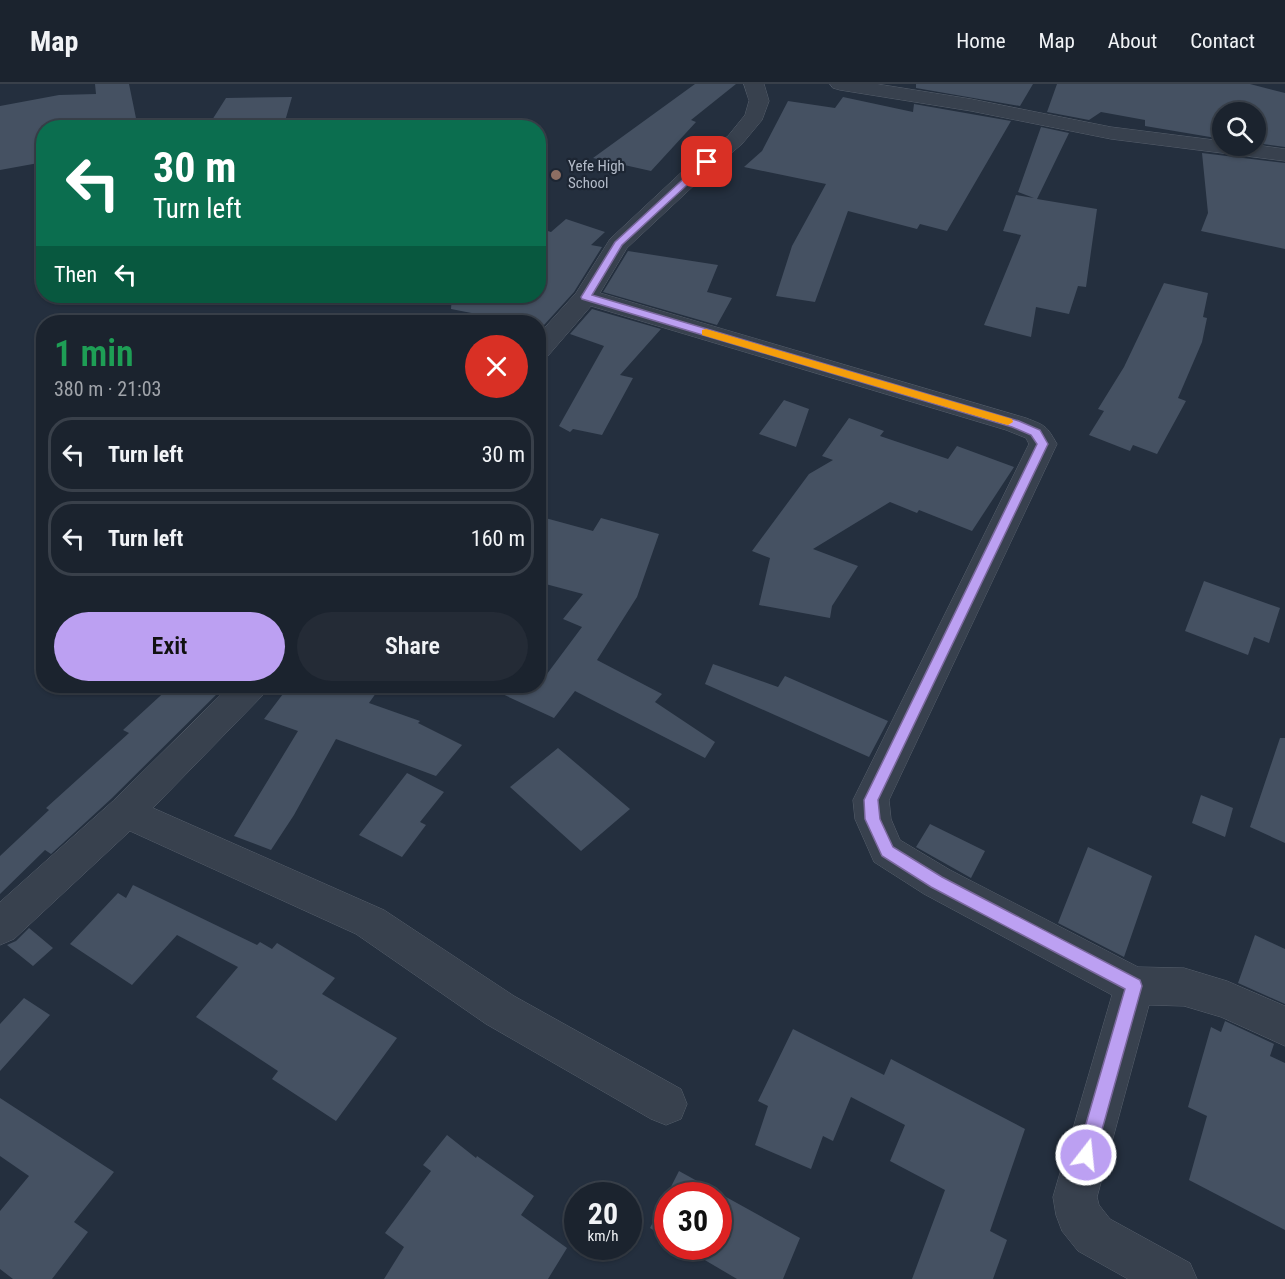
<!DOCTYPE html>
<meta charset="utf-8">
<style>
:root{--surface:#1b232e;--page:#242b36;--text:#f1f3f6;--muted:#a0a4aa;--line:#39404a;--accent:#bca0f2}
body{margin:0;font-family:"Roboto Condensed",sans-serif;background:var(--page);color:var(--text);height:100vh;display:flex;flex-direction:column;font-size:22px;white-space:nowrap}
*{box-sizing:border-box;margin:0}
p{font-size:20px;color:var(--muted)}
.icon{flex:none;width:33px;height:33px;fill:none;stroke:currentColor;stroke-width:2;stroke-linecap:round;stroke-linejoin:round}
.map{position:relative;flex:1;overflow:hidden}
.sheet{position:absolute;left:36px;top:231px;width:510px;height:378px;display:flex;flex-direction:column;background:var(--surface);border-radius:24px;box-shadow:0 2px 4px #0004,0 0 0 2px var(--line)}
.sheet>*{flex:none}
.top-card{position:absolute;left:36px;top:36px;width:510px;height:183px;border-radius:24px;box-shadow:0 2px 4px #0004,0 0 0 2px var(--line);background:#0b6e4f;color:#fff;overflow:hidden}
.buttons{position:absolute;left:1212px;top:18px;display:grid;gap:12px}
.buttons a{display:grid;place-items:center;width:54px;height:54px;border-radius:50%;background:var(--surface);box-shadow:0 2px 4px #0004,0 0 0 2px var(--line);font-size:30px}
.speed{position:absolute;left:564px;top:1098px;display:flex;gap:12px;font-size:30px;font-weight:700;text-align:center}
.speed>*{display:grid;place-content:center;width:78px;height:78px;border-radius:50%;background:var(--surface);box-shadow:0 2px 4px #0004,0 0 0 2px var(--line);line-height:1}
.speed small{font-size:15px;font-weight:400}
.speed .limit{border:9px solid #d22;background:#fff;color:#111}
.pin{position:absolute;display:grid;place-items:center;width:51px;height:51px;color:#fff;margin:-26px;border-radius:12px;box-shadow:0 3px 9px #0006}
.me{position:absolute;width:66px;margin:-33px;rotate:16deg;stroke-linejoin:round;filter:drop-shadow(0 0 4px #0008)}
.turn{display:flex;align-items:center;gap:21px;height:126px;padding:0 18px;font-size:27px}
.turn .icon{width:78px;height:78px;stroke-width:2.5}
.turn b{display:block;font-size:42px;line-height:51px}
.then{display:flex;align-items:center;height:57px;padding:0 18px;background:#0003;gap:12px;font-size:22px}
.round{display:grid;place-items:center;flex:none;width:63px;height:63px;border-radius:32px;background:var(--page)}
.head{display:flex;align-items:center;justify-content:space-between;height:102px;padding:0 18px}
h1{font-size:36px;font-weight:600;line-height:45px;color:#1e9e55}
.cta{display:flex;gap:12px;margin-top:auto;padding:12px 18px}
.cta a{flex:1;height:69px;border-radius:36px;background:var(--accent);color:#111;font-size:24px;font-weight:600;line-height:69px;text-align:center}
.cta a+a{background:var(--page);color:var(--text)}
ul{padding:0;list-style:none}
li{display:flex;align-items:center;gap:18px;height:75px;margin:0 12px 9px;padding:0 6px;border:3px solid var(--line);border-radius:24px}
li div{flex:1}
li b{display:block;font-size:22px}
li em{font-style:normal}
header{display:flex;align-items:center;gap:36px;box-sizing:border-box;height:84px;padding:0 30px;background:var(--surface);border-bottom:2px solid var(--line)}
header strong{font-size:28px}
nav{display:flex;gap:33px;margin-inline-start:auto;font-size:21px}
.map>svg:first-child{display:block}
.building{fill:#455162}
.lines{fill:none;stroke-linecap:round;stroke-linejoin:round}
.minor-casing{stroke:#565f6c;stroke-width:1}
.minor{fill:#38414e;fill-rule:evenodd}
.route{fill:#bca0f2;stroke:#7a689d;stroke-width:1.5}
.slow{fill:#f59e0b}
.education-dot{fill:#8d6e63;stroke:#1d2633;stroke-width:2}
.labels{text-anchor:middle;stroke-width:4.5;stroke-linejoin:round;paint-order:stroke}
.far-poi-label{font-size:15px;fill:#b4bcc9;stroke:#1d2633;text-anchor:start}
</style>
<header>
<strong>Map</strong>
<nav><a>Home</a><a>Map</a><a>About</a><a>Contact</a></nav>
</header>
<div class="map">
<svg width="1285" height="1195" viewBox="0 0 1285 1195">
<rect width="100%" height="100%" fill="#242f3e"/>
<path class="building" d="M95 0H129L138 44H44V78L0 86V22L59 11 96 10Z
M695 0H736L691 36 696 38 651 87 593 74Z
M916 0H1033L1020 22 916 4Z
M1057 0H1250L1285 9V63L1256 59V28H1222V55L1145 42V36L1101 28 1089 36 1047 28Z
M292 13 283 44H207L226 14Z
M843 13 913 28 914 20 1011 37 947 147 920 140 917 145 848 127 815 218 776 212 792 162 826 100 744 83 762 67 788 17 835 24Z
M1041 43 1069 49 1037 115 1097 125 1086 203 1078 202 1069 230 1036 223 1031 253 984 241 1021 151 1003 147 1016 111 1034 114 1018 108Z
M1202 69 1285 79V165L1201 147 1208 129Z
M566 135 605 148 591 161 602 163 574 208 544 241 538 238H518L451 225 452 212H538V144L551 148Z
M628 167 718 181 707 208 732 214 717 241 603 208Z
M1164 199 1208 209 1203 233 1207 234 1202 258 1178 314 1186 317 1157 370 1133 361 1130 367 1089 351 1104 327 1098 325 1124 283Z
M592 225 661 245 620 291 633 294 602 351 573 345 570 348 559 342 604 262 570 250Z
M784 316 809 325 796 363 759 350Z
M849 334 884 347 880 352 948 375 957 362 1014 383 972 447 919 426 917 429 890 418 813 465 858 482 832 522 830 534 759 521 770 474 752 467 809 390 833 376 822 372Z
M538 432 593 447 601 434 659 450 637 513 597 576 662 610 655 618 715 658 705 674 575 607 554 634 485 602H538L582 543 563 535 583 510 538 498Z
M1204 497 1280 524 1269 559 1254 553 1248 571 1185 547Z
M713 580 778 603 785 592 888 637 869 673 705 600Z
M171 602H225L111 715 51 770 45 766 0 810V772L49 726 46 724 129 649 123 646Z
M289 602H381L369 619 420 637 418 639 462 661 436 692 336 655 294 731 271 766 234 752 298 647 264 635Z
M1280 654H1285V759L1250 743Z
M558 664 630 725 581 767 510 703Z
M407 689 444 708 420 738 426 741 402 773 359 751Z
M1201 711 1233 724 1225 753 1192 739Z
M930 740 985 767 971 794 916 763Z
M1088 763 1152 792 1124 873 1058 839Z
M133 801 257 861 260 858 272 865 277 859 335 894 322 910 397 954 336 1037 272 995 278 987 196 933 238 883 177 851 132 901 70 860 118 809 126 814Z
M29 844 53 864 33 882 7 861 16 857Z
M1255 851 1285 865V920L1238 899Z
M24 914 50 931 0 987V940Z
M1225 937 1274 960 1270 972 1285 979V1146L1189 1096 1207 1032 1188 1023 1211 943 1221 948Z
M793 945 884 991 891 975 1025 1045 990 1147 1007 1156 993 1195H912L945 1106 890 1077 905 1041 851 1013 833 1057 823 1052 811 1085 755 1061 768 1022 758 1017Z
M0 1014 114 1088 74 1138 88 1148 52 1195H13L0 1185V1127L29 1092 0 1072Z
M447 1051 476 1074 477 1072 534 1112 521 1131 567 1164 548 1195H384L404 1163 385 1149 431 1087 423 1081Z
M679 1087 800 1154 783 1195H737L681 1162H718V1112H668V1155L650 1144Z"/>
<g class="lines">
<defs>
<path id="minor" d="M744 0H764L769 17 762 36 742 60 702 94 627 164 600 209 1026 334C1046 342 1046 341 1057 360L889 716 891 735 900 756 950 786 1138 883 1184 884 1227 897 1285 922V962L1221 933 1184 922 1149 921 1097 1113 1099 1121 1110 1135 1190 1179 1197 1195H1128L1078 1167 1062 1147 1056 1131 1053 1113 1112 911 924 810 874 778 855 735 853 716 1029 360 1026 354 1006 346 591 222 547 273 538 275V251L576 209 610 155 686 84 728 52 745 31 749 17Z
M830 0H877L971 15 1111 43 1222 57V62L1256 61 1285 65V77L1111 55 971 27 840 6 833 4Z
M230 602H268L263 611 153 724 384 826 514 912 681 1005 687 1020 681 1035 666 1041 651 1035 486 940 356 850 130 747 14 855 0 861V818L113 717Z"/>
</defs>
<use href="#minor" class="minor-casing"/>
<use href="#minor" class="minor"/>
</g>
<path class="route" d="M704 76 712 78 622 161 592 211 1019 337 1040 346 1048 360 878 716 880 735 893 763 942 793 1140 896 1142 902 1095 1071 1093 1077 1086 1080 1080 1077 1077 1071 1125 905 931 803 882 772 865 735 864 716 1037 360 1031 351 1012 343 582 215 581 213 615 158Z"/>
<path class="slow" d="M706 245 1012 335 1013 338 1008 341 1004 340 702 251V246Z"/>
<circle class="education-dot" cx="556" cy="91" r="6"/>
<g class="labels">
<g class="far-poi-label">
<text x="568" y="87">Yefe High<tspan x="568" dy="17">School</tspan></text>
</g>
</g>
</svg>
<div class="buttons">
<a><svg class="icon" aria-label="search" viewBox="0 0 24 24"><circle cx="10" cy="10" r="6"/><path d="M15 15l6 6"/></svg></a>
</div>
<div class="speed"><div>20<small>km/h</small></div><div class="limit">30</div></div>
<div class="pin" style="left:707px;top:78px;background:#d93025"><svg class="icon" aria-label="arrive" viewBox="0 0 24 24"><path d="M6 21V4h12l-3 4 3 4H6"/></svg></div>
<svg class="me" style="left:1086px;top:1071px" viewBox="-20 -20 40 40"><circle r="17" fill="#bca0f2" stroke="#fff" stroke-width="3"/><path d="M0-11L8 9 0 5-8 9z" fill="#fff"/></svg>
<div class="top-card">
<div class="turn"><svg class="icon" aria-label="left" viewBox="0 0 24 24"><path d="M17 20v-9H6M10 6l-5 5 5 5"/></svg><div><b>30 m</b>Turn left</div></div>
<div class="then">Then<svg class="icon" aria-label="left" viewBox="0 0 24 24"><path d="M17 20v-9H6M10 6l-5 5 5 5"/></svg></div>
</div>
<section class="sheet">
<div class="head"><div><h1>1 min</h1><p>380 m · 21:03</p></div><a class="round" style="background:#d93025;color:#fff"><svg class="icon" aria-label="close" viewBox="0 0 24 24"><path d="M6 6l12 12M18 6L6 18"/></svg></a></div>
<ul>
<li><svg class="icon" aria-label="left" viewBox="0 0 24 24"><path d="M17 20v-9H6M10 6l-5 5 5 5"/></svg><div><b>Turn left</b></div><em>30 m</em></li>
<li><svg class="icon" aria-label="left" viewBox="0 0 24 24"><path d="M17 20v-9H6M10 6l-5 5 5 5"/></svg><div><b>Turn left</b></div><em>160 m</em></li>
</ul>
<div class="cta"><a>Exit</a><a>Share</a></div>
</section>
</div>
